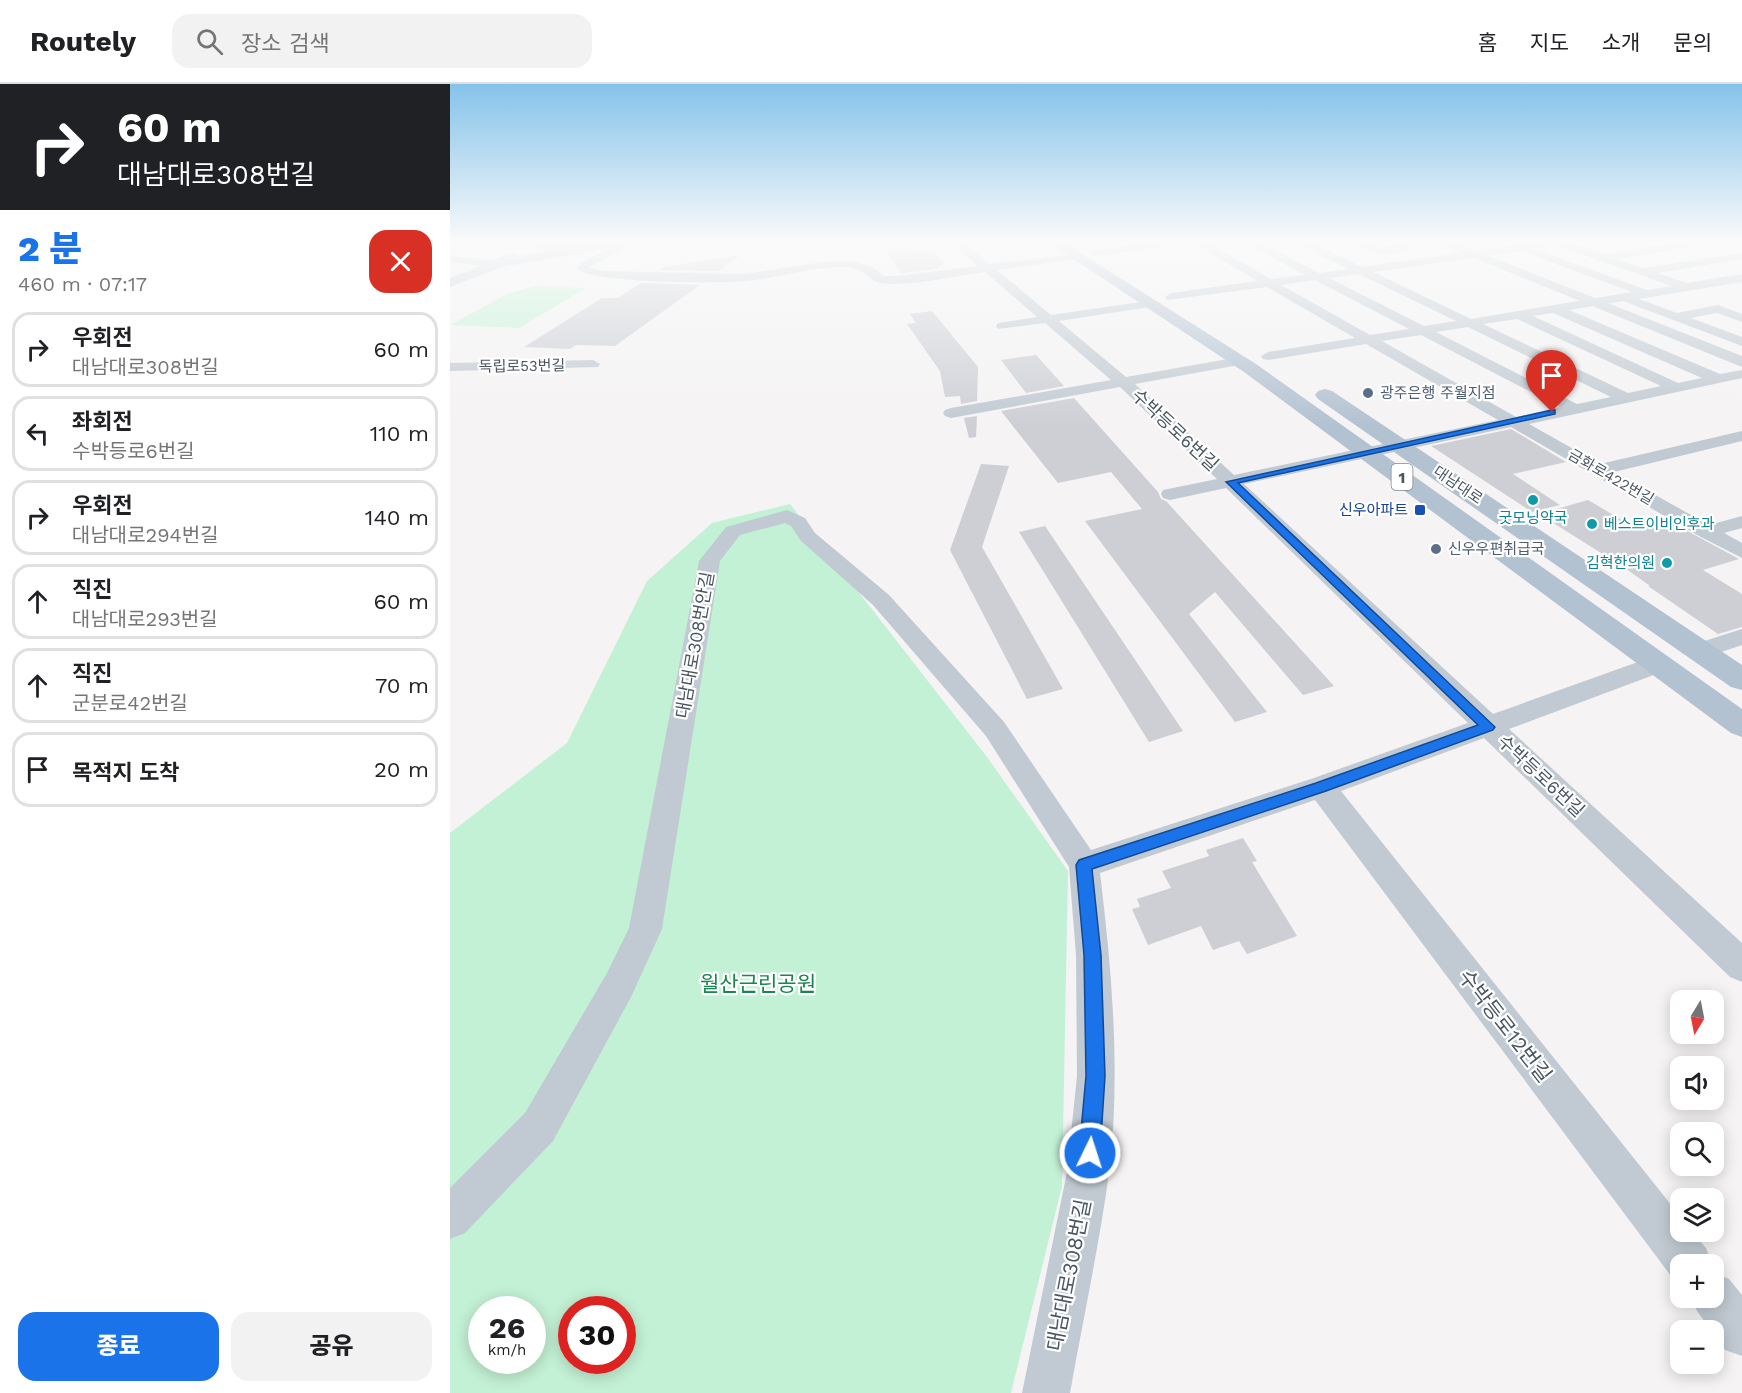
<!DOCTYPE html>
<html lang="ko">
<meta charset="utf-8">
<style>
:root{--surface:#fff;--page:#f2f2f2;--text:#202124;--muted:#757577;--line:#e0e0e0;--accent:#1a73e8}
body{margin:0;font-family:"Work Sans","Noto Sans KR",sans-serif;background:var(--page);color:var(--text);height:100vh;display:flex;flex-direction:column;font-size:22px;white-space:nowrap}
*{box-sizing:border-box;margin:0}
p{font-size:20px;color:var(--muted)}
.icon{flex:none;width:33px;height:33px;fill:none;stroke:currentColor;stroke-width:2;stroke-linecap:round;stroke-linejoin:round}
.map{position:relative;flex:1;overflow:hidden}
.panel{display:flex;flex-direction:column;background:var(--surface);width:450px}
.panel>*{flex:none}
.hud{background:#202124;color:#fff;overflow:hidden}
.needle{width:39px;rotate:190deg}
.controls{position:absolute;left:1220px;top:906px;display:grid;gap:12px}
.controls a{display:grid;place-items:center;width:54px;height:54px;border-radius:12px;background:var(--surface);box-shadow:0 3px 15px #0003;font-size:30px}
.speed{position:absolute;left:18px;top:1212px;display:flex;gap:12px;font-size:30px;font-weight:700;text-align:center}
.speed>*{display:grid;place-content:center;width:78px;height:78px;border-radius:50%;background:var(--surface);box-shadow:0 3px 15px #0003;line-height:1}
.speed small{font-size:15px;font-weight:400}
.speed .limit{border:9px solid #d22;background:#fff;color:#111}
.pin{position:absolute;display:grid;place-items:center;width:51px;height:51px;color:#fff;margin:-62px -26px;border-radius:50% 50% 50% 0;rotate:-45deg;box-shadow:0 0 6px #0007}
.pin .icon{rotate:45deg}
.me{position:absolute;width:66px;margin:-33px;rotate:4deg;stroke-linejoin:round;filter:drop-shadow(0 0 4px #0008)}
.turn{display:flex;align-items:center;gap:21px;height:126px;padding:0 18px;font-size:27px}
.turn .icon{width:78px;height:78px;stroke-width:2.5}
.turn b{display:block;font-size:42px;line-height:51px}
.round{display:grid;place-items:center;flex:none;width:63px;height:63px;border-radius:18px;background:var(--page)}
.overview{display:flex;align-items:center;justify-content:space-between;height:102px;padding:0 18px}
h1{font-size:36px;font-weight:800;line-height:45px;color:var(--accent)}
.primary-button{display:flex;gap:12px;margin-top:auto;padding:12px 18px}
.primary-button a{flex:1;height:69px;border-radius:18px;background:var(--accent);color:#fff;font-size:24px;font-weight:800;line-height:69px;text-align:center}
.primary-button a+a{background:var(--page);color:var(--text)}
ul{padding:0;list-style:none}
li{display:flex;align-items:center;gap:18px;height:75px;margin:0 12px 9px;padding:0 6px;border:3px solid var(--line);border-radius:18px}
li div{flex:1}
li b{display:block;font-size:22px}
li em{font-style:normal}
header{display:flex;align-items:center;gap:36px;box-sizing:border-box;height:84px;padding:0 30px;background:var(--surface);border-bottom:2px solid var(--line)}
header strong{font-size:28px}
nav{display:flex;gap:33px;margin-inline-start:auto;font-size:21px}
.search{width:420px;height:54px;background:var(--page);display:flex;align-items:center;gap:15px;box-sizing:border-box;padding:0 21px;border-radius:18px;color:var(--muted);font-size:22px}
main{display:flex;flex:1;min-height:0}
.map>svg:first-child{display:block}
.green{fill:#c3f1d5;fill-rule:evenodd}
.building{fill:#cdcfd5}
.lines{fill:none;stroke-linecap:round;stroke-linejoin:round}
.minor{fill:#c1cad2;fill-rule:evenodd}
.tertiary{fill:#c1cad2;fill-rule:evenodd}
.secondary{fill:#c1cbd6;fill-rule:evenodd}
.primary{fill:#b3c2d1;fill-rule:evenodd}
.route{fill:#1a73e8;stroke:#114b97;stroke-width:1.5}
.service-dot{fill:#5c6f8a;stroke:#fff;stroke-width:2}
.culture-dot{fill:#0f9aa8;stroke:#fff;stroke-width:2}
.transit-dot{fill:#1a4fb4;stroke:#fff;stroke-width:2}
.labels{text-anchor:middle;stroke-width:4.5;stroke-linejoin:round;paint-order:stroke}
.far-street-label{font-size:15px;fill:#4a5661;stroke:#fff}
.far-service-label{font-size:15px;fill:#4e5e75;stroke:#fff;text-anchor:start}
.far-transit-label{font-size:15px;fill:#164399;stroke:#fff;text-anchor:end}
.far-culture-label{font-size:15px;fill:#0d838f;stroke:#fff}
.shield{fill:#fff;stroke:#808990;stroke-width:1.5}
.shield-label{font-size:16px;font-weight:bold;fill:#4a5661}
.street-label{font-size:18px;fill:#4a5661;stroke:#fff}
.near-park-label{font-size:21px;fill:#17864f;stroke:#fff}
.near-street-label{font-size:21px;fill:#4a5661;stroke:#fff}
</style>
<header>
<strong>Routely</strong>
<div class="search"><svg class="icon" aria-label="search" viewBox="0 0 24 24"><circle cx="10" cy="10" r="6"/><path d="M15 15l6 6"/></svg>장소 검색</div>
<nav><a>홈</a><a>지도</a><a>소개</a><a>문의</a></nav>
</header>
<main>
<section class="panel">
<div class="hud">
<div class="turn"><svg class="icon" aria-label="right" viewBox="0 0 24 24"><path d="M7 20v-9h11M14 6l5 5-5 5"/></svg><div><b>60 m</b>대남대로308번길</div></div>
</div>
<div class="overview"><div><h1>2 분</h1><p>460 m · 07:17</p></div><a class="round" style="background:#d93025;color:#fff"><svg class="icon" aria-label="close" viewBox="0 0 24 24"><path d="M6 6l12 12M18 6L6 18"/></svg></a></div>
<ul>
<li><svg class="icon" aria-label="right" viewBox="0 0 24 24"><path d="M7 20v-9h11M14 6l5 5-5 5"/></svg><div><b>우회전</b><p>대남대로308번길</p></div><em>60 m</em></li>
<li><svg class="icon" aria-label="left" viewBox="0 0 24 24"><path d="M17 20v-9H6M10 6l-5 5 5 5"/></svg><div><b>좌회전</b><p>수박등로6번길</p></div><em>110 m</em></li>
<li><svg class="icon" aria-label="right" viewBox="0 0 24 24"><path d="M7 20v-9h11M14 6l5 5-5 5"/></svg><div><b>우회전</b><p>대남대로294번길</p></div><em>140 m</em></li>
<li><svg class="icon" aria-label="ahead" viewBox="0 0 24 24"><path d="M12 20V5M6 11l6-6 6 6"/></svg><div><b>직진</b><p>대남대로293번길</p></div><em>60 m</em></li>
<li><svg class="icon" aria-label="ahead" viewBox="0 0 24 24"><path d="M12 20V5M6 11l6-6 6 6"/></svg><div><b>직진</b><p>군분로42번길</p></div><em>70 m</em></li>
<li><svg class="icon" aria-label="arrive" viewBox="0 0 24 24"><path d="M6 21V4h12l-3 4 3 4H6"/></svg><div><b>목적지 도착</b></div><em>20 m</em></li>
</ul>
<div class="primary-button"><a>종료</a><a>공유</a></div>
</section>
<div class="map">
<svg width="1292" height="1309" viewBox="0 0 1292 1309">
<rect width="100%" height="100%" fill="#f5f3f3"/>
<path class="green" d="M84 202 136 204 69 244 0 241 57 210Z
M340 420 537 673 618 787 612 1102 561 1309H0V749L117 659 197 497 262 439ZM32 1226H82V1276H32ZM122 1226H172V1276H122Z"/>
<path class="building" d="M434 164 484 168 494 179 487 185 451 189Z
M291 171 268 187 211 186 214 183Z
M191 199 250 201 165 262 126 261 120 265 74 263 152 214H168Z
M482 227 528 283 527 317 511 320 510 312 495 313 490 287 457 240 466 239 460 230Z
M586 271 614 302 576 309 551 276Z
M624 314 708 408 711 415 716 417 884 602 853 611 765 508 739 530 817 628 785 638 635 437 692 425 661 388 608 399 551 327Z
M527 332 526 353 519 354 514 334Z
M1061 345 1116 378 1063 390 1110 421 1082 428 981 362Z
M531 380 559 382 532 463 613 605 577 615 500 466Z
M1138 416 1177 439 1208 431 1289 475 1253 486 1292 510V543L1268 550 1198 502H1200L1175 484 1089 430Z
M595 442 733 647 699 658 569 448Z
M793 754 807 777 802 778 847 852 797 870 789 857 763 866 751 842 698 861 682 825 690 823 687 815 721 804 712 787 759 772 756 766Z"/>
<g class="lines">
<path class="minor" d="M172 158H186L139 183 152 187 294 190 374 178 401 177 423 183 433 192H447L528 182 501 158H513L539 180 630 170V174L626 175 547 186 601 231 704 216 706 219 704 222 700 223 609 237 676 293 789 273 794 274 796 277 789 281 685 300 784 391 1048 336 916 260 818 276 813 275 811 272 818 268 905 254 817 203 717 216 715 213 721 209 807 197 742 158H755L821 195 855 191 795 158H809L869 189 898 185 846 158H860L912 183 1087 158H1119L1154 170 1231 158 1253 159 1248 162 1166 175 1193 184 1292 169V175L1207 189 1237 199 1292 190V198L1189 215 1227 229 1268 221 1292 230V238L1267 229 1241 234 1292 253V262L1173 217 1119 226 1270 290 1292 286V294L1079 340 1150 380 1292 347V357L1164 388 1259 441 1292 432V444L1274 449 1292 459V474L1249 452 1061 343 794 400 1043 630 1199 574 1208 572 1217 574 1220 580 1217 586 1059 645 1292 859V898L1280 893 1034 654 891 707 1230 1132V1148H1242L1256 1164 1262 1180H1230V1198L1224 1196 865 716 650 789C662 888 671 989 659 1089 649 1162 633 1236 620 1309H572L617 1088 627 992 626 871 619 783 536 652 423 521 351 457 341 442 335 439 290 451 270 477 212 845 181 913 103 1057 15 1149 0 1155V1104L75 1029 157 889 179 844 249 477 276 443 337 426 355 434 365 449 439 511 554 638 641 766 861 695 1018 639 776 404 720 416 713 414 711 410 713 406 767 395 670 303 501 334 495 332 493 329 495 326 501 324 661 296 595 239 548 245 546 242 548 239 587 233 535 188C503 192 461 203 430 199 419 197 415 184 398 183 363 182 329 194 294 197 269 200 143 199 127 185L130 179ZM1108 162 1222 202 1197 206 1085 165ZM1071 167 1182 208 1021 235 923 188ZM909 190 1006 237 974 242 879 194ZM865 196 959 245 920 251 831 201ZM1103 229 1252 294 1228 299 1083 232ZM1067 235 1211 302 1178 309 1033 240ZM1018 243 1161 313 1127 320 986 248ZM971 251 1110 323 1066 333 932 257Z
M701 158H734L729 161 644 172 639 169 644 166Z
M901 158H915L926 164 957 159 962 162C946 174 916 171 901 158Z
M0 172 44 177 50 180 44 183 0 178Z
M143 276 150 280 148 283 0 287V279Z
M1292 545V561L1251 575 1242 573 1239 567 1242 561Z
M1263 1188 1279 1195 1292 1211V1272L1275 1266 1247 1227 1241 1214H1263Z"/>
<path class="tertiary" d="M92 158C105 162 132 159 140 166 130 175 94 171 84 162Z
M985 158H1003L1292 272V283Z"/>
<path class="secondary" d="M149 158H181L175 162 51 183 0 203V194L58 170 63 169 69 172Z"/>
<path class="primary" d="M598 158H613L806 280 1292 625V653L1281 649 794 288Z
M875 305 882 307 1292 581V606L1281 603 868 315 865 311 868 307Z"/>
</g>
<linearGradient id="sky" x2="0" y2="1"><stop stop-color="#85c3ea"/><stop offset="0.46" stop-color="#fafafa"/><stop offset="1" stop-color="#fafafa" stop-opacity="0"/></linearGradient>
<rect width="1292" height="342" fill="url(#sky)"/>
<path class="route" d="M1102 326H1105V330L788 399 1045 643 1043 646 876 707 642 785 651 871 655 992 650 1069 647 1076 640 1079 632 1076 629 1069 636 992 634 871 626 781 629 776 866 699 1028 641 776 398Z"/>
<g class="service-dot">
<circle cx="918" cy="309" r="6"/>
<circle cx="986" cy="465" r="6"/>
</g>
<g class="culture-dot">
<circle cx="1083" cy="416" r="6"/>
<circle cx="1142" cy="440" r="6"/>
<circle cx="1217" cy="479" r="6"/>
</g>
<rect class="transit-dot" x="964" y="420" width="12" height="12" rx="3"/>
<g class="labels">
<g class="far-street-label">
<text transform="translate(72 282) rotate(-1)" y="5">독립로53번길</text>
<text transform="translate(1161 393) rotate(30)" y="5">금화로422번길</text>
<text transform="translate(1008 401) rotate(34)" y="5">대남대로</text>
</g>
<g class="far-service-label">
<text x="930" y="314">광주은행 주월지점</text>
<text x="998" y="470">신우우편취급국</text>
</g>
<g class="far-transit-label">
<text x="958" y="431">신우아파트</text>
</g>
<g class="far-culture-label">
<text x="1083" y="439">굿모닝약국</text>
<text x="1154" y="445" text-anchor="start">베스트이비인후과</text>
<text x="1205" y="484" text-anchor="end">김혁한의원</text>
</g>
<rect class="shield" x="941.5" y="380" width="21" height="26" rx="4.5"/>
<g class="shield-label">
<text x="952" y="399">1</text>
</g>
<g class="street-label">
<text transform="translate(725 346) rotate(43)" y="6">수박등로6번길</text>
<text transform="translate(245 561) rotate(-80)" y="6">대남대로308번안길</text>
<text transform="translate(1091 692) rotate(43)" y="6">수박등로6번길</text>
</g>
<g class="near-park-label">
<text x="308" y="907">월산근린공원</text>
</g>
<g class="near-street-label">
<text transform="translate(1055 942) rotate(52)" y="7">수박등로12번길</text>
<text transform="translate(619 1191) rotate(-79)" y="7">대남대로308번길</text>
</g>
</g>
</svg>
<div class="controls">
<a><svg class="needle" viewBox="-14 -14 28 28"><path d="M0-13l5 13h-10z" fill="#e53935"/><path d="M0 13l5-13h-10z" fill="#757577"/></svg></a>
<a><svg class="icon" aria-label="sound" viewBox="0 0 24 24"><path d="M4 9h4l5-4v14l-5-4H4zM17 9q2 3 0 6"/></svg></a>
<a><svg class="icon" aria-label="search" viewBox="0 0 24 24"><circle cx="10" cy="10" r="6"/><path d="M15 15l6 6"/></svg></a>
<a><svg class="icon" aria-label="layers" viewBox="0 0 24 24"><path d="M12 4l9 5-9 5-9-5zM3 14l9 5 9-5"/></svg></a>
<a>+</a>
<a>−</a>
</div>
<div class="speed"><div>26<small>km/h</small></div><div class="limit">30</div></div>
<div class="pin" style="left:1102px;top:328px;background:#d93025"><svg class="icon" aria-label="arrive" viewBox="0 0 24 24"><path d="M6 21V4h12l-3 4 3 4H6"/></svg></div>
<svg class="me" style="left:640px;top:1069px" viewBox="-20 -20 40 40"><circle r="17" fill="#1a73e8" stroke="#fff" stroke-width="3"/><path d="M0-11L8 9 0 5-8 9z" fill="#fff"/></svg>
</div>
</main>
